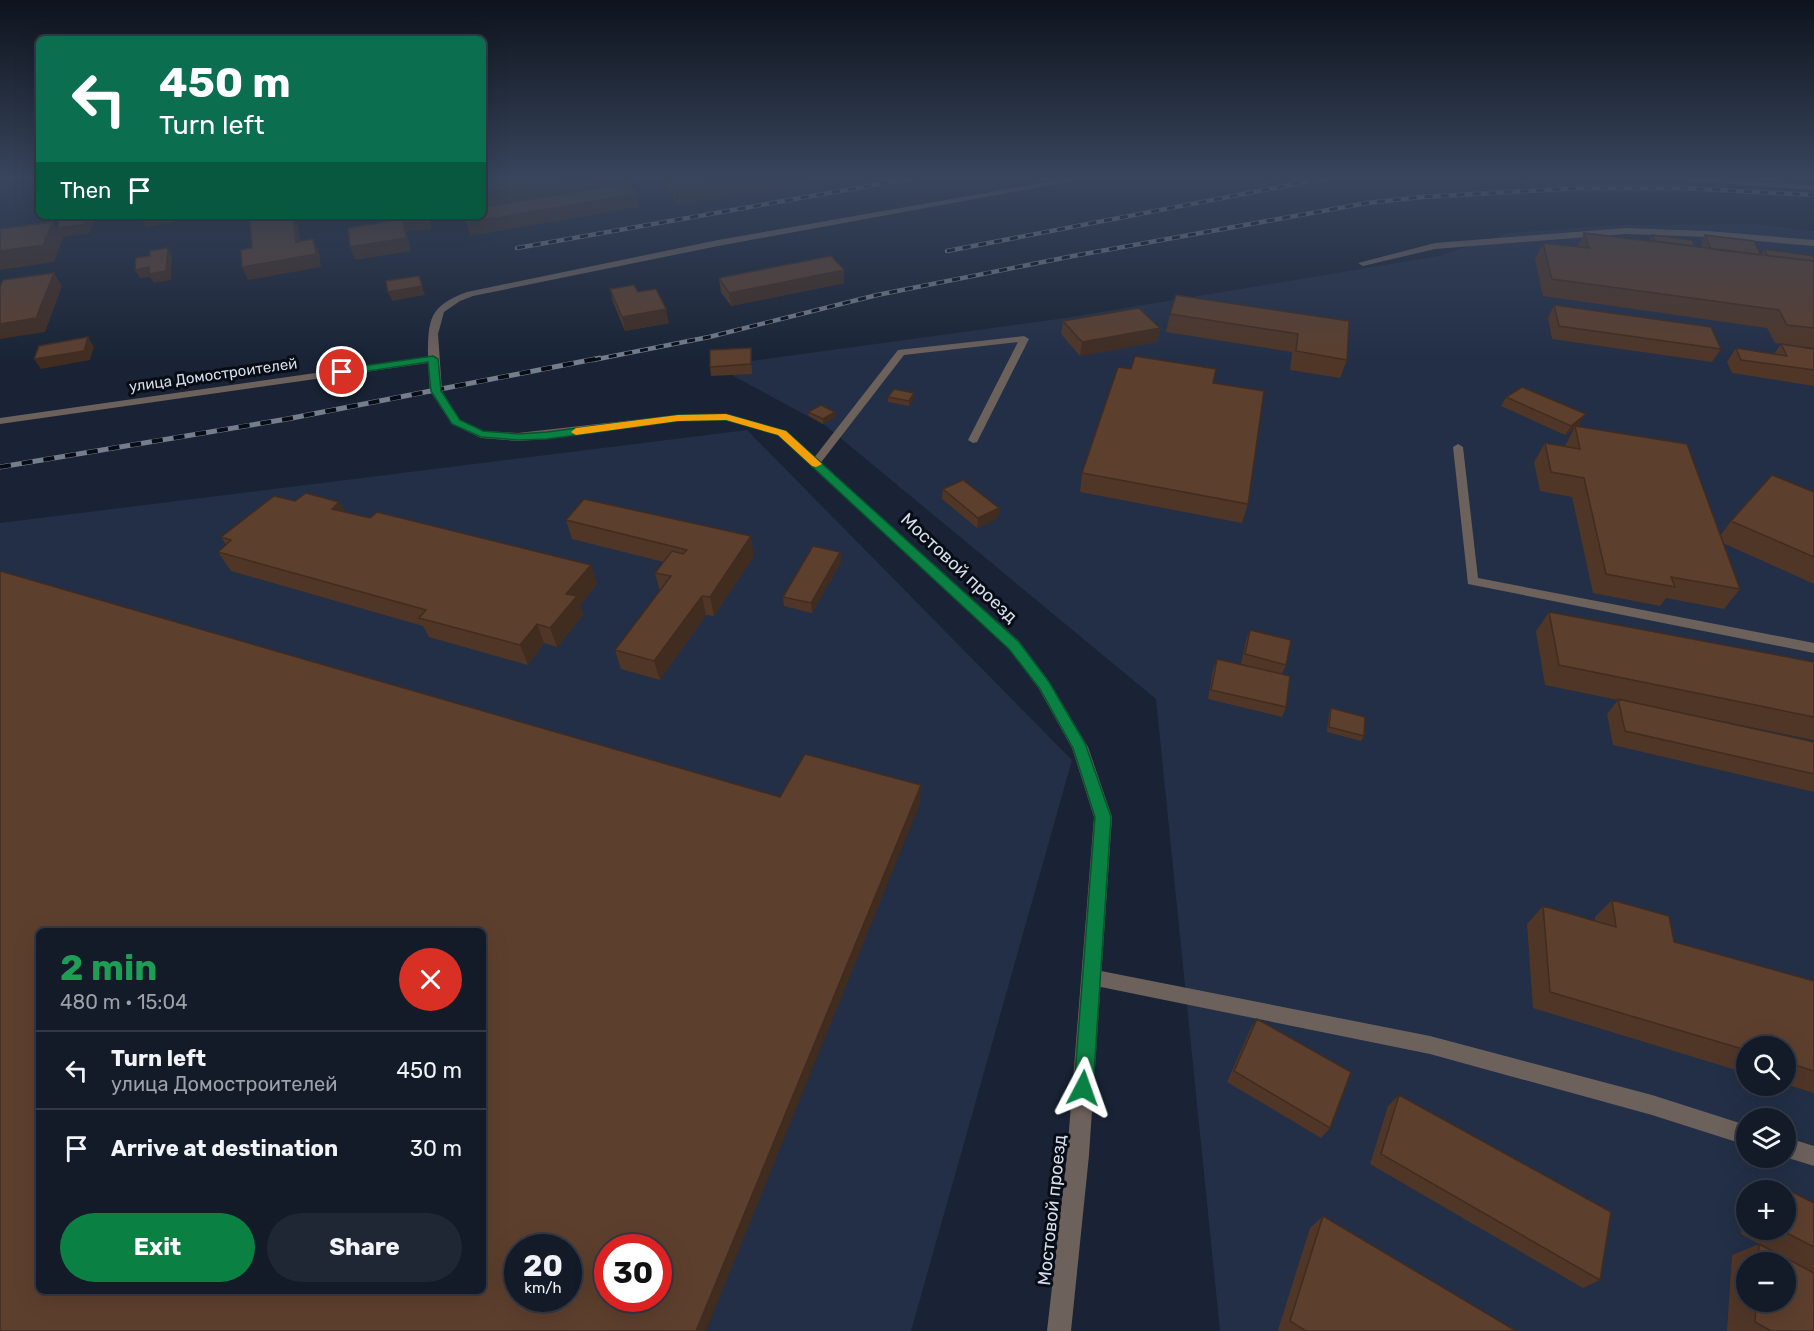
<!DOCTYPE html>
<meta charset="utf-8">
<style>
:root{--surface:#131a28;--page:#202734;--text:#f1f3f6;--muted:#9da1a8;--line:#323845;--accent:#0b8043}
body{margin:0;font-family:Rubik,sans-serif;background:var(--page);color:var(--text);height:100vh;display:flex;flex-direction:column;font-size:22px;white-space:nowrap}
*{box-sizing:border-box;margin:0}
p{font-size:20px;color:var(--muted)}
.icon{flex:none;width:33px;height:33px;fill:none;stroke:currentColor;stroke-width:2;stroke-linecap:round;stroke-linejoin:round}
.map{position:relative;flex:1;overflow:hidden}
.sheet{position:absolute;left:36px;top:928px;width:450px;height:366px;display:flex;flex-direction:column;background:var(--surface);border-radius:9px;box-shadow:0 6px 24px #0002,0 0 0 2px var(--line)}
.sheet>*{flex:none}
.hud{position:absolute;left:36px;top:36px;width:450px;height:183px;border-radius:9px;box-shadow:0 6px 24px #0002,0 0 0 2px var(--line);background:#0b6e4f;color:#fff;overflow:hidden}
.buttons{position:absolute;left:1736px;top:1036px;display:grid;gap:12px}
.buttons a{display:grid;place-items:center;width:60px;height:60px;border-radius:50%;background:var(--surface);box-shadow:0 6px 24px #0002,0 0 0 2px var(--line);font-size:30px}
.speed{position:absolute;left:504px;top:1234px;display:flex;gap:12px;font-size:30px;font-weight:700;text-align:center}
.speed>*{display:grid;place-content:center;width:78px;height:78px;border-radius:50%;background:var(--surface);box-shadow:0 6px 24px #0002,0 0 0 2px var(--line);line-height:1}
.speed small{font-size:15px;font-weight:400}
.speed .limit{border:9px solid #d22;background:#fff;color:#111}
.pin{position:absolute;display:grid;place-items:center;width:51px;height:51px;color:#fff;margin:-26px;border:3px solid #fff;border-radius:50%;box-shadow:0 2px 6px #0007}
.me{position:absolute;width:66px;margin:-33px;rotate:4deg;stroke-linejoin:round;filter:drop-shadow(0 0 4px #0008)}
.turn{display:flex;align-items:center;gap:21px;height:126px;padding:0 24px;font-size:27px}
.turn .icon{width:78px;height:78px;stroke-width:2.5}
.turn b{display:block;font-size:42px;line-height:51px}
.then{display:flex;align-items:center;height:57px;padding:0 24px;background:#0003;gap:12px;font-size:22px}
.round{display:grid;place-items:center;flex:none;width:63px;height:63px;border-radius:32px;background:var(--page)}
.headline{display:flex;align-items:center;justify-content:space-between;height:102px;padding:0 24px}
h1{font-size:36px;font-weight:700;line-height:45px;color:#1e9e55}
.button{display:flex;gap:12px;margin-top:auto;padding:12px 24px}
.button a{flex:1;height:69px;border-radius:36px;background:var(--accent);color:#fff;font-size:24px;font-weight:700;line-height:69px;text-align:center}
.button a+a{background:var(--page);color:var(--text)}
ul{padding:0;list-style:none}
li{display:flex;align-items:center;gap:18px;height:78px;padding:0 24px;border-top:2px solid var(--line)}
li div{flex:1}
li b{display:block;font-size:22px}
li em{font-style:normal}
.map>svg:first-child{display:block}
.built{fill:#222f46;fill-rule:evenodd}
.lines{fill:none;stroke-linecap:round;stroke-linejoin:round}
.lane{fill:#6d615c;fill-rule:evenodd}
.street{fill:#6d615c;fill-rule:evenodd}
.rail-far1-casing{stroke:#757e8d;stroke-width:4.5}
.rail-casing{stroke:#757e8d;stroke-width:5}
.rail-far1{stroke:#080c14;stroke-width:3;stroke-dasharray:8;stroke-linecap:butt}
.rail{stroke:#080c14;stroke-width:4;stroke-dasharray:11;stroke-linecap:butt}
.wall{fill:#503627;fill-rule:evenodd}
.shaded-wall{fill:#412c20}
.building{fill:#5d3f2d;stroke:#412c20;stroke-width:1.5;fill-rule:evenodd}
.route{fill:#0b8043;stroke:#07532c;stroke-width:1.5}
.slow{fill:#f59e0b}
.labels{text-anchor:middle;stroke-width:6;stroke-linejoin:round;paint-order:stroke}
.far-street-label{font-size:15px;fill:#d6ddea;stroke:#080c14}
.street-label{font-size:18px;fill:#d6ddea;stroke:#080c14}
</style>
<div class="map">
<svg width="1814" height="1331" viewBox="0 0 1814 1331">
<rect width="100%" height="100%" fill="#192335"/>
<path class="built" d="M1756 224 1814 231V1331H1220L1156 699 826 426 715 366 1065 318 1439 256 1509 233 1616 225ZM1746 1047H1785V1086H1746ZM1746 1119H1785V1158H1746ZM1746 1191H1785V1230H1746ZM1746 1263H1785V1302H1746Z
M747 430 1072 760 911 1331H0V523ZM39 932H483V1292H39ZM518 1248H568V1299H518ZM608 1248H658V1299H608Z"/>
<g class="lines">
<path class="lane" d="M1658 177H1693L1814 186V190L1662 179Z
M1024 336 1029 339 977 442 973 443 968 440 1018 342 904 355 819 465H811L810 463 898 350Z
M1458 444 1463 447 1478 578 1814 643V653L1468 584 1453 447Z
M1091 969 1430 1036 1652 1095 1746 1125V1145L1652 1115 1430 1054 1091 985 1085 983 1082 977 1085 971Z
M1785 1137 1814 1146V1166L1785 1157Z"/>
<path class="street" d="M1077 177H1095L718 246 473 296 460 301 444 312 438 334 442 391 460 420 483 431 518 433 678 415 726 414 786 431 1019 641 1049 681 1088 747 1112 817 1089 1155 1071 1331H1047L1067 1155 1094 817 1072 748 1039 689 1009 649 778 435 725 420 678 421 547 439 518 441 481 438 452 424 430 391 428 363 0 424V418L428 357C428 319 429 306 467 292L718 240Z
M1626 228 1708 231 1814 240V246L1708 237 1626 234 1435 249 1363 266 1358 263 1435 243Z"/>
<defs>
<path id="rail-far1" d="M517 248 920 177
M947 251 1332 177
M593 360 709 337 877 295 1073 256 1367 203 1421 197 1581 188H1682L1814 195"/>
<path id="rail" d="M0 467 287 419 600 358"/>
</defs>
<use href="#rail-far1" class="rail-far1-casing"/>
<use href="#rail" class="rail-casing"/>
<use href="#rail-far1" class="rail-far1"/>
<use href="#rail" class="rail"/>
</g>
<path class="wall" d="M666 177H835L677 204 668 190Z
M1584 233 1649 241 1652 235 1695 246 1702 247 1700 244 1705 235 1761 255 1764 249 1814 256V348L1775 343 1767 328 1543 296 1535 259 1543 243 1577 247Z
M844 270V283L731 306 721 292 719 278Z
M610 289 638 292 669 323 625 331 613 302Z
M1554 305 1721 349 1712 362 1552 339 1548 318Z
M1170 314 1349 321 1347 360 1340 378 1290 370 1292 352 1166 332Z
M1063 321 1160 328 1157 342 1080 356 1061 334Z
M1781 344 1814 349V386L1732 373 1727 362 1736 348 1774 354Z
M751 348 752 374 711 376 710 367Z
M1213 383 1248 504 1242 523 1080 492 1082 473Z
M914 393V398L909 406 888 402V397Z
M1506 397 1580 424 1577 427 1720 536 1731 521 1814 492V584L1723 543 1740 589 1724 609 1666 598 1660 606 1593 593 1572 497 1540 491 1534 462 1545 443 1565 446 1574 429 1565 435 1501 406Z
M808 412 835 417 823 424 809 416Z
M943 489 999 508 998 518 977 528 942 499Z
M295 501 339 502 345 512 591 565 597 584 580 605 583 615 557 647 544 643 528 665 429 637 423 626 231 571 218 552 226 545 221 537Z
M566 520 754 556 714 616 706 615 660 680 621 669 615 650 660 591 655 573 664 562 572 539Z
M840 552 841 562 812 613 784 606 783 597Z
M1549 612 1814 662V740L1643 705 1814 742V792L1613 745 1607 714 1618 700 1545 685 1536 631Z
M1250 630 1286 665 1282 674 1286 707 1282 717 1208 699 1213 669 1217 659 1264 670 1241 664 1246 640Z
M1331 708 1364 736 1361 741 1327 732 1329 713Z
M1612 900 1674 942 1814 981V1093L1785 1084V1047H1746V1073L1533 1008 1527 924 1543 906 1595 921V917Z
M1257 1019 1330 1128 1321 1138 1227 1082 1250 1030Z
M1399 1095 1600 1280 1583 1288 1370 1164 1388 1106Z
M1770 1181 1814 1203V1331H1727L1732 1255 1759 1244 1741 1234 1743 1193 1746 1192V1230H1785V1191H1748ZM1746 1263H1785V1302H1746Z
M1323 1216 1516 1331H1280L1278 1330 1310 1228Z"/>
<path class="shaded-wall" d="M597 177H621L598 180Z
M738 177H835L677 204 674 187Z
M591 178 594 190 485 206 483 200V193Z
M637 194 639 207 470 236 466 223Z
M88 216H96L90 233 63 237V238L54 262 0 270V251L53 222 57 228Z
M140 216H175L174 222 146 227Z
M293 216H294L298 225 302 255 296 242Z
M427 216H430L431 229 407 232 411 251 355 260 350 247 403 219Z
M313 239 319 252 321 267 248 280 242 267Z
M168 248 172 257 171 280 154 283 150 277 140 278 135 270 149 267Z
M844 270V283L731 306 729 293Z
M54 273 62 286 45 332 0 339V324Z
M419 276 425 295 392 301 388 292Z
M666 309 669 323 625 331 622 317Z
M1160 328 1157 342 1080 356 1082 342Z
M88 337 94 347 90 360 41 369 34 359Z
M914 393V398L909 406V401Z
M835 412V417L823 424V419Z
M1586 414 1580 424 1575 428V426L1574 429 1565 435 1571 426Z
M339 502 349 521 332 509Z
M999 508 998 518 977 528 978 518Z
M751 536 754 556 714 616 710 597Z
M840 552 841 562 812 613 811 603Z
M591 565 597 584 580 605 583 615 557 647 550 628 566 594Z
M702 596 706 615 660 680 654 661Z
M537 624 544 643 528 665 520 645Z
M921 785 920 804 706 1331H696Z"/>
<path class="building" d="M523 177H591V178L483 193V183Z
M667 177H738L674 187Z
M629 183 637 194 466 223 463 216H483V207Z
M61 216H88L85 224 57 228Z
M272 216H293L296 242 313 239 316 254 242 267 241 250 252 248 250 220Z
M390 216H427L403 219 406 238 350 247 348 228 391 221Z
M53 222 43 245 0 251V229Z
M1584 233 1814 261V328L1787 325 1779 310 1552 279 1543 243 1589 248Z
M1652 235 1692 240 1695 246 1655 241Z
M1705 235 1754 241 1761 255 1711 249Z
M168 248 166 271 149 274V267L135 270 136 258 150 256V251Z
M1764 249 1814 256V261L1768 256Z
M831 256 844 270 729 293 719 278Z
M54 273 36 318 0 324V287L3 280Z
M419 276 422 286 388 292 386 281Z
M634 285 638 292 656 289 666 309 622 317 610 289Z
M1176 295 1349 321 1347 360 1296 351 1298 334 1170 314Z
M1554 305 1711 327 1721 349 1559 326Z
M1139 308 1160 328 1082 342 1063 321Z
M88 337 84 351 34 359 39 346Z
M1781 344 1814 349V370L1741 360 1736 348 1787 356Z
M751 348V364L710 367V350Z
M1135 356 1216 369 1213 383 1264 391 1248 504 1082 473 1118 367 1131 369Z
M1522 387 1586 414 1571 426 1506 397Z
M894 389 914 393 909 401 888 397Z
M821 405 835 412 823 419 808 412Z
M1575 426 1687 444 1740 589 1671 577 1675 587 1606 574 1584 478 1551 472 1545 443 1580 449Z
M1772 475 1814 492V557L1731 521Z
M963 480 999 508 978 518 943 489Z
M306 493 339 502 332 509 370 518 377 512 591 565 566 594 577 596 550 628 537 624 520 645 419 618 426 610 218 552 231 540 221 537 274 496 295 501Z
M584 499 751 536 710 597 702 596 654 661 615 650 671 576 655 573 672 551 683 554 687 550 566 520Z
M813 546 840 552 811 603 783 597Z
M0 571 780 797 805 754 921 785 696 1331H0ZM39 932H483V1292H39ZM518 1248H568V1299H518ZM608 1248H658V1299H608Z
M1549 612 1814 662V717L1559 665Z
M1250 630 1291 640 1286 665 1245 654Z
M1217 659 1290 676 1286 707 1211 690Z
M1618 699 1814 742V774L1625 731Z
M1331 708 1365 717 1364 736 1329 727Z
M1612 900 1669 916 1674 942 1814 981V1071L1785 1062V1047H1746V1050L1550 992 1543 906 1616 927Z
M1257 1019 1351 1072 1330 1128 1234 1071Z
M1399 1095 1611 1212 1600 1280 1381 1154Z
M1770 1181 1814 1203V1247L1781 1230H1785V1191H1769Z
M1323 1216 1516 1331H1306L1290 1321Z
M1759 1244 1814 1273V1331H1771L1755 1322 1756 1302H1785V1263H1758Z"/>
<linearGradient id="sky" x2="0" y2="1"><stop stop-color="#0e131d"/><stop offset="0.49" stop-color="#38455c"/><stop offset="1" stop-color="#38455c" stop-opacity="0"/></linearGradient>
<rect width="1814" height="363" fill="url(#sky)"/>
<path class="route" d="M433 356 438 359 441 391 460 420 483 431 518 434 547 432 678 415 726 414 786 431 1019 642 1049 682 1085 743 1111 817 1093 1088 1090 1095 1083 1098 1076 1095 1074 1088 1095 817 1073 748 1040 689 1009 649 778 435 726 420 678 421 547 439 518 440 481 437 452 424 431 391 428 362 342 375 337 372 342 369Z"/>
<path class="slow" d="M726 414 786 431 822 464 816 467 812 466 778 435 726 420 678 421 576 435 571 432 576 428 678 415Z"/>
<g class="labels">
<g class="far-street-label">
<text transform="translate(213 375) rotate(-8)" y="5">улица Домостроителей</text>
</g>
<g class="street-label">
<text transform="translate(959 568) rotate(43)" y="6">Мостовой проезд</text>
<text transform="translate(1052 1210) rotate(-84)" y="6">Мостовой проезд</text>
</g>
</g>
</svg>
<div class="buttons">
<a><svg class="icon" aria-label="search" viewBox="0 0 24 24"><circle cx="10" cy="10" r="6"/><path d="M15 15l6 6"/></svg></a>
<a><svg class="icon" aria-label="layers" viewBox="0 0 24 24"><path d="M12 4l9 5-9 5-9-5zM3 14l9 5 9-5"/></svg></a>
<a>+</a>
<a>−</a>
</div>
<div class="speed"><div>20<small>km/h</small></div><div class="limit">30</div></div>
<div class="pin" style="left:342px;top:372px;background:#d93025"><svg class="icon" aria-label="arrive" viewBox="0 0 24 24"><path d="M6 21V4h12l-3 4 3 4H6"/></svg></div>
<svg class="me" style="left:1083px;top:1088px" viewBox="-20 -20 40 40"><path d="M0-17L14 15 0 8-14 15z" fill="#0b8043" stroke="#fff" stroke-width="4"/></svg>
<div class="hud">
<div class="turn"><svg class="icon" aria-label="left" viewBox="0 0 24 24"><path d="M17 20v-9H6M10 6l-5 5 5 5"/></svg><div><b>450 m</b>Turn left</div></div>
<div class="then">Then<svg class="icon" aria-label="arrive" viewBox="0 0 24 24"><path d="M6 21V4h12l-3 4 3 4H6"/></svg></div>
</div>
<section class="sheet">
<div class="headline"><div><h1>2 min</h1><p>480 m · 15:04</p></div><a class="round" style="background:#d93025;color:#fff"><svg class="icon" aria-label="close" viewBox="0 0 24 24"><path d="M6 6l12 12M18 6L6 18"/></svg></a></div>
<ul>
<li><svg class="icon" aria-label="left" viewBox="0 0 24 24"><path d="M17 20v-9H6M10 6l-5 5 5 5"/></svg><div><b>Turn left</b><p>улица Домостроителей</p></div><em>450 m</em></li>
<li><svg class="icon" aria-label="arrive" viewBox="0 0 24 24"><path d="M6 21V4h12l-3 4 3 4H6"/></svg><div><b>Arrive at destination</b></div><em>30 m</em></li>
</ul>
<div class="button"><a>Exit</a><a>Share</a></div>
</section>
</div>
